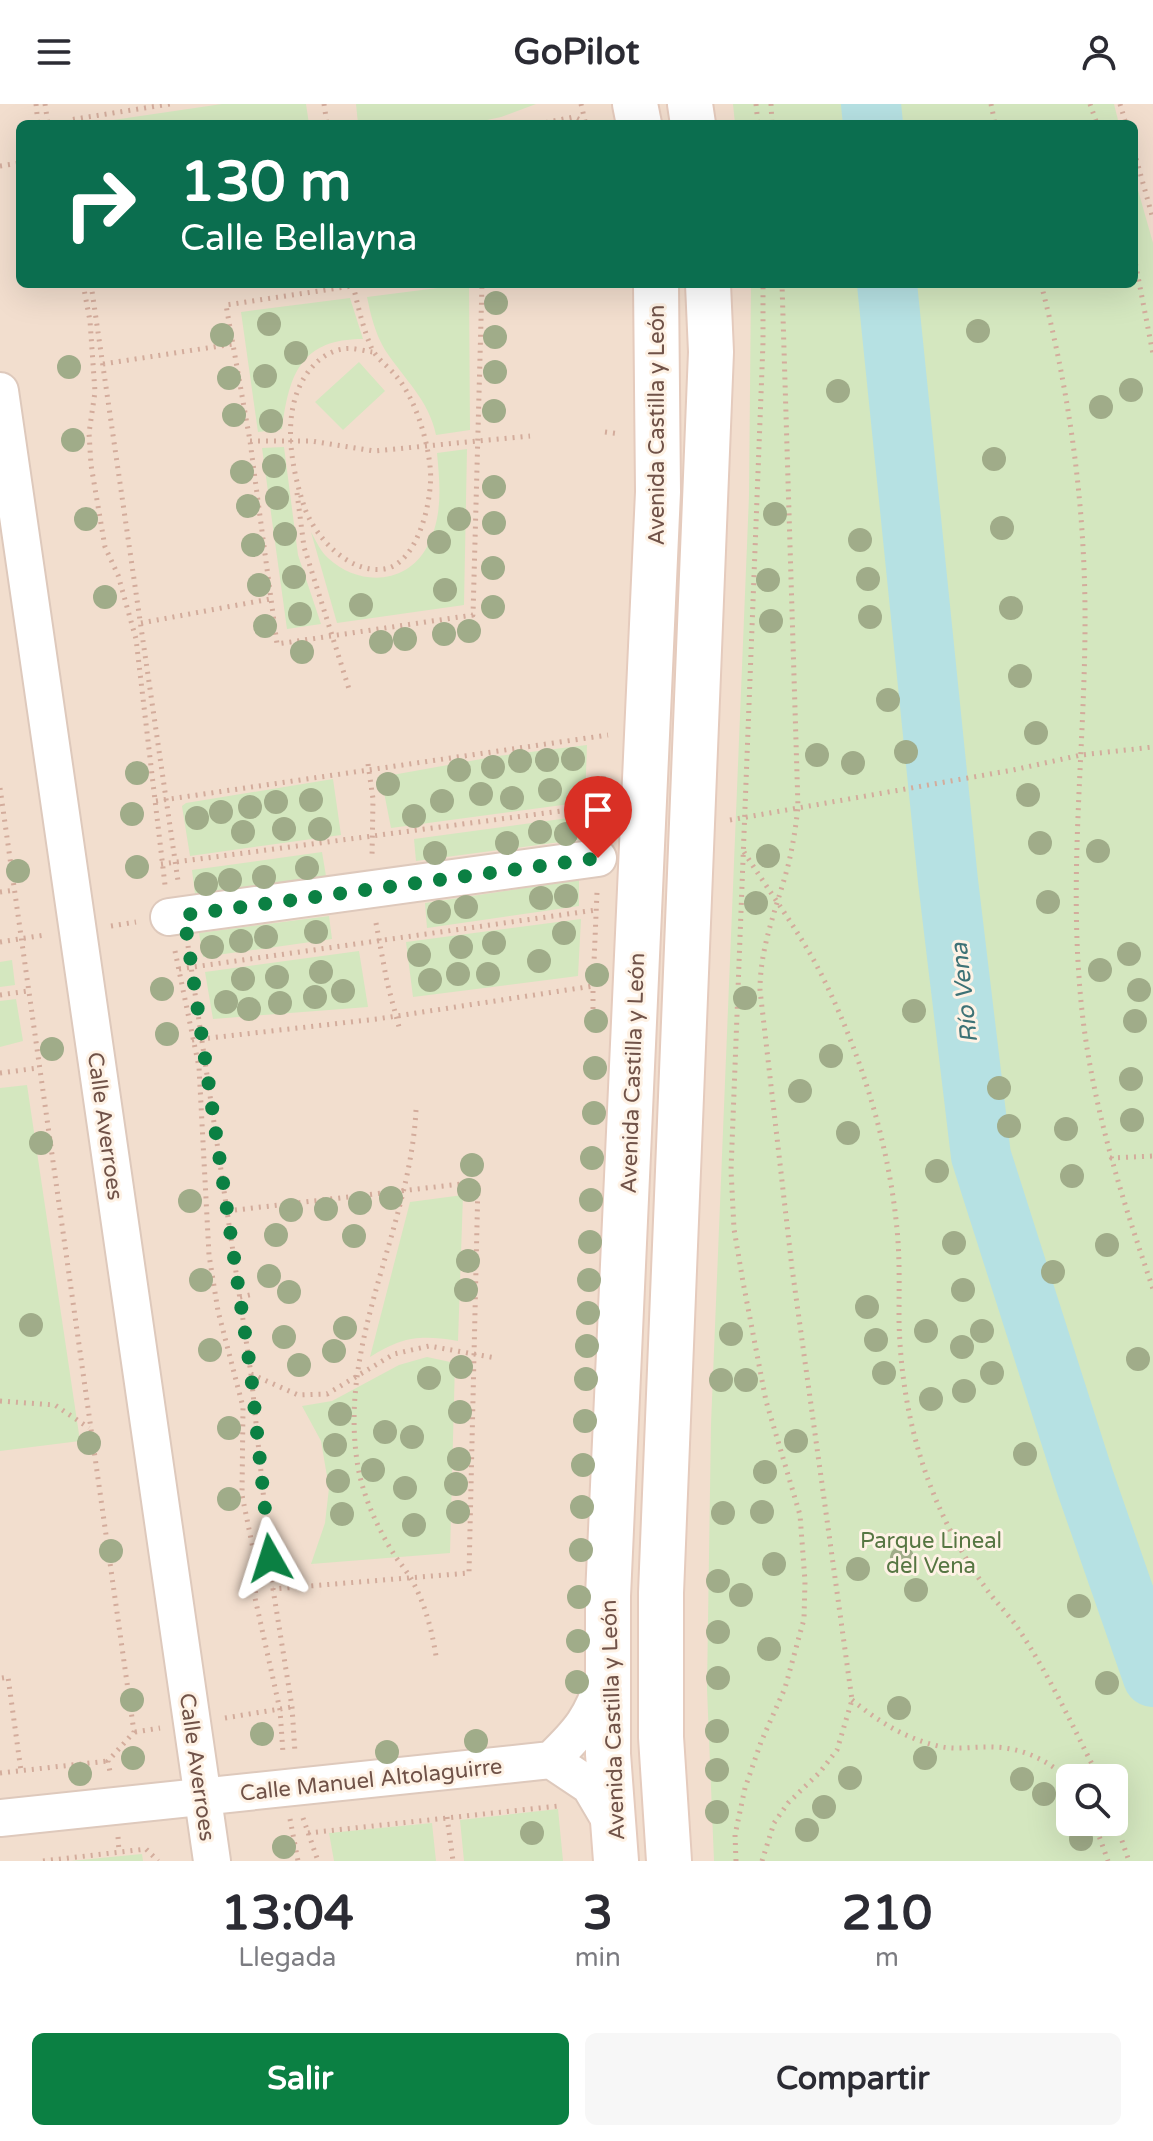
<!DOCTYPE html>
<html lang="es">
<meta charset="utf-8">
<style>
:root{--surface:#fff;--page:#f7f7f7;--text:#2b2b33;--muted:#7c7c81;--accent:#0b8043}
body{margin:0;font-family:"Varela Round",sans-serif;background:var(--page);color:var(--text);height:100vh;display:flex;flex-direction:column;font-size:30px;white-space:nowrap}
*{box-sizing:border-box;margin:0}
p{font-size:26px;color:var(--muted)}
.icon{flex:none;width:44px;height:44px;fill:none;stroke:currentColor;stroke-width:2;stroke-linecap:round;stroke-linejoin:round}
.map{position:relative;height:1757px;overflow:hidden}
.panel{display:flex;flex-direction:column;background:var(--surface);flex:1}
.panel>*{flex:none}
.banner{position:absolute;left:16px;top:16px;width:1122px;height:168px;border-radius:12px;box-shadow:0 8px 32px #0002;background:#0b6e4f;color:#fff;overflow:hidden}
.tools{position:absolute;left:1056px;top:1660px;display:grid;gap:16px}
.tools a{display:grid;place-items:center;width:72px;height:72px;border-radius:12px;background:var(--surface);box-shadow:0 8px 32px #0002;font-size:40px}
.pin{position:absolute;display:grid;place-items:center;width:68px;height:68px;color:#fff;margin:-82px -34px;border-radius:50% 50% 50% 0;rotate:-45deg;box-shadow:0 0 8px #0007}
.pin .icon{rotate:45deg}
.me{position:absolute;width:88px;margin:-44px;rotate:354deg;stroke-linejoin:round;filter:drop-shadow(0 0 6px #0008)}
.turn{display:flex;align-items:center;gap:28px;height:168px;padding:0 32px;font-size:36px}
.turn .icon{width:104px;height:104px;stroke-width:2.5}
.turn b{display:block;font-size:56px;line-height:68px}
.eta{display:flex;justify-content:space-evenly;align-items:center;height:136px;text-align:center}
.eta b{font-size:48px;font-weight:700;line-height:56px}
.cta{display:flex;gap:16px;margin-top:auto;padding:16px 32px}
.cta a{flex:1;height:92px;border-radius:12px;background:var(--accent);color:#fff;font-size:32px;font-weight:700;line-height:92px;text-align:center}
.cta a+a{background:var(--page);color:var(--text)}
header{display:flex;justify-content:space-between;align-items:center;height:104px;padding:0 32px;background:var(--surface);font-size:36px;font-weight:700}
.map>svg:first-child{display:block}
.residential{fill:#f2dece;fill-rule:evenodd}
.green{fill:#d4e7bf;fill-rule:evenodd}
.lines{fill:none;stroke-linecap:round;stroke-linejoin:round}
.river{stroke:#b6e1e3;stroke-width:60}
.street-casing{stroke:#dec9bc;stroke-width:40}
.secondary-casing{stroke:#e5cbbd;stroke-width:48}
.path{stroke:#d3ac9c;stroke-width:5;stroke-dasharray:2 6;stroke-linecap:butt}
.street{stroke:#fff;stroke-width:36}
.secondary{stroke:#fff;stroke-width:44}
.tree{fill:#a0ac89}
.route{stroke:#0b8043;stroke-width:14;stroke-dasharray:0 25.2}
.labels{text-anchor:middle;stroke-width:6;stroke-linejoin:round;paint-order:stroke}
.street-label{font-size:22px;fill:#705248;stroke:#fef2e5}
.park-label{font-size:22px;fill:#567642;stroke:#fef2e5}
.water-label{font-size:24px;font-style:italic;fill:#3d7276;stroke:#fef2e5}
</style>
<header><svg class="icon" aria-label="menu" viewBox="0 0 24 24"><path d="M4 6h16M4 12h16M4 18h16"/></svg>GoPilot<svg class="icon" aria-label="person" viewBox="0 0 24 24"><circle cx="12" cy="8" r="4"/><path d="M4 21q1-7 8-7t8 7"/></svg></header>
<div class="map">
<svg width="1153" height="1757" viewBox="0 0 1153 1757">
<rect width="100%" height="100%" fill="#fbede0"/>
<path class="residential" d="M0 0H1153V1757H0ZM20 20H1134V180H20ZM1070 1674H1114V1718H1070Z"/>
<path class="green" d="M222 0H306L309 20H86Z
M356 0H536L501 13 469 20H358Z
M733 0H1114L1119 20H735Z
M1134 72 1153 139V1757H714L707 1585 711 1320 749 392 751 180H1134ZM1070 1674H1114V1718H1070Z
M469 180 470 326 436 331C429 296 404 275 385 246 375 229 371 212 367 193Z
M350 194 363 235C301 235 289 270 282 325L258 328 241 208Z
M359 258 385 287 343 326 315 298Z
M284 343 298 451 321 520 287 525 262 344Z
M467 345 464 501 337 519 311 428C316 437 321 448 328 454 359 483 408 481 428 441 443 411 440 381 437 349Z
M587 641 585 698 391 724 381 673 498 652Z
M333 675 341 731 190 752 182 702 186 699Z
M583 712V735L416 757 414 735Z
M322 748 326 772 195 790 192 766Z
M579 776V802L427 824 425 799Z
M329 812 332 835 203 853 199 829Z
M581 815 578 872 413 893 406 838Z
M359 847 368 903 213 915 205 868Z
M12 856 15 881 0 883V858Z
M16 895 23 937 0 943V897Z
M27 981 80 1337 0 1347V984Z
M463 1091 458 1237C420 1231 404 1232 370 1253L410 1098Z
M427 1253 455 1259 450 1449 311 1460 325 1419 329 1384 321 1337 302 1302 332 1297 399 1261Z
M558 1705 563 1757H464L460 1716Z
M432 1719 436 1757H334L329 1729Z
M142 1750 143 1757H70Z"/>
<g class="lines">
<path class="river" d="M871 0 873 20
M887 180 948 777 981 1052 1085 1378 1153 1573"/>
<defs>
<path id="street" d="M0 287 212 1757
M169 813 598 754
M551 1656C580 1628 592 1614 604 1575
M0 1714 551 1656 590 1682 613 1721"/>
<path id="secondary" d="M635 0 639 20
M690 0 693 20
M616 1757 608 1650V1492L658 388 656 180
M669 1757 661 1633V1489L711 248 708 180"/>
</defs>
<use href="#street" class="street-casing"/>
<use href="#secondary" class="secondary-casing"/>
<path class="path" d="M36 0 38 20
M45 0 48 20
M324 0 327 20
M581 0 585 17
M756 0 758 20
M771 0 772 20
M991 0 995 20
M1090 0 1097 20
M1120 0 1126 20
M69 20V16L170 0
M538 20 574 13 589 20
M1134 47 1153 115
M0 62 20 59
M1134 152 1153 250
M83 180 90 217 95 288 89 329 91 361 105 443 118 471 136 535 165 781
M91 180 178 777
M365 180 226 201 250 337 277 540 473 511 482 180
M1041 180C1069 286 1084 394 1085 504 1086 627 1070 750 1079 873 1086 982 1118 1083 1153 1185
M353 181C358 202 363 225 372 245 377 255 389 263 396 272 415 294 427 334 430 362 434 391 419 460 384 465 348 470 314 432 304 402 289 357 279 295 316 259 323 252 334 246 343 245 352 243 364 247 373 248
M103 260 233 240
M605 328 620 330
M250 337H311L374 347 530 332
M297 389 304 443 349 585
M141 519 270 495
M368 660 373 695 372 753
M0 684 134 1628 108 1657 110 1668
M156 697 608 631
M730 716 1013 666 1081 651 1153 643
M599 722 604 668
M744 748C772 792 805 835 827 882 863 957 889 1042 897 1125 900 1156 899 1185 899 1216 900 1266 908 1317 924 1364 938 1406 959 1447 985 1483 994 1496 1005 1507 1015 1520 1048 1568 1073 1623 1099 1674
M161 760 599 702
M0 788 15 786
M376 819 387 878 399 923
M111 822 136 818
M0 838 45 831
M188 842 251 1270 273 1485 292 1603 295 1649
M175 847 199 963 209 1151 218 1207 243 1303 242 1391 257 1464 255 1494 280 1606 283 1649
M179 865 596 806
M0 891 28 887
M593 905V882
M192 936 377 915 593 882 597 788
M0 969 38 964
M416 1006C410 1125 339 1235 357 1357 362 1391 377 1423 395 1452 402 1462 410 1471 415 1482 426 1504 432 1527 436 1552
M1110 1054 1153 1052
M227 1107 478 1078 469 1469 273 1485
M240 1193 254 1190
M251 1270 298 1291 327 1290 394 1250 429 1242 496 1254
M0 1297 55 1301 89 1324
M2 1574 8 1573 21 1667
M852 1596C878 1617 904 1634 938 1642 954 1646 971 1643 987 1643 1018 1642 1048 1655 1070 1677
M225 1614 292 1603
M135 1628 160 1624
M0 1669 108 1657
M447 1713 453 1757
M303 1714 318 1757
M1114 1714 1129 1757
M290 1715 298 1757
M1094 1718 1108 1757
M308 1729 558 1702
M118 1733 119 1748
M43 1757 146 1745 158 1757
M736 1757 735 1731 745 1684 761 1638 785 1584 804 1515 805 1477 800 1411 766 1297 743 1178 734 1125 731 1066 763 239V180
M762 1757 774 1719 788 1699 820 1668 837 1646 852 1596 792 1164 760 886C760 841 778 801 789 758 793 740 796 722 798 703L782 180"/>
<use href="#street" class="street"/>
<use href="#secondary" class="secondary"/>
</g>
<g class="tree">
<circle cx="496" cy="199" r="12"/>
<circle cx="269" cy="220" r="12"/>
<circle cx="978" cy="227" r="12"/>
<circle cx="222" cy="231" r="12"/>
<circle cx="495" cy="233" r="12"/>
<circle cx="296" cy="249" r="12"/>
<circle cx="69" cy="263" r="12"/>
<circle cx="495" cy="268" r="12"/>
<circle cx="265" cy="272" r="12"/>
<circle cx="229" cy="274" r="12"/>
<circle cx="1131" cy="286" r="12"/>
<circle cx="838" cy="287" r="12"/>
<circle cx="1101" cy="303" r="12"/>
<circle cx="494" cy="307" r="12"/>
<circle cx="234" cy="311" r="12"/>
<circle cx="271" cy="317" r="12"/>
<circle cx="73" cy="336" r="12"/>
<circle cx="994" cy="355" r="12"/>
<circle cx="274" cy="362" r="12"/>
<circle cx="242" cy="368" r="12"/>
<circle cx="494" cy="383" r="12"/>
<circle cx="277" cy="394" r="12"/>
<circle cx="248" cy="402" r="12"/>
<circle cx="775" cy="410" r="12"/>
<circle cx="86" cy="415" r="12"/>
<circle cx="459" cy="415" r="12"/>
<circle cx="494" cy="419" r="12"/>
<circle cx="1002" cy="424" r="12"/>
<circle cx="285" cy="430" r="12"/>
<circle cx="860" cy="436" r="12"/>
<circle cx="439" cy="438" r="12"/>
<circle cx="253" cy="441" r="12"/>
<circle cx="493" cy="464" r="12"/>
<circle cx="294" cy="473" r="12"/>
<circle cx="868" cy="475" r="12"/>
<circle cx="768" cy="476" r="12"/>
<circle cx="259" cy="481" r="12"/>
<circle cx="445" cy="486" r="12"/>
<circle cx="105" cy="493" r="12"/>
<circle cx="361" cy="501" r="12"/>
<circle cx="493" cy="503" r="12"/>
<circle cx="1011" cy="504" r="12"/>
<circle cx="300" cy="510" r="12"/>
<circle cx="870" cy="513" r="12"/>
<circle cx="771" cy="517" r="12"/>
<circle cx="265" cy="522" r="12"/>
<circle cx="469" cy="527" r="12"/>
<circle cx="444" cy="530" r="12"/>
<circle cx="405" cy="535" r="12"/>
<circle cx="381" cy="538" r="12"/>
<circle cx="302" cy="548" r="12"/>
<circle cx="1020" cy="572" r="12"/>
<circle cx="888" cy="596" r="12"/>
<circle cx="1036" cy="629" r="12"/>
<circle cx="906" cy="648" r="12"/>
<circle cx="817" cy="651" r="12"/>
<circle cx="573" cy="655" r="12"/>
<circle cx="547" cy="656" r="12"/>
<circle cx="520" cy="657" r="12"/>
<circle cx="853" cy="659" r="12"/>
<circle cx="493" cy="663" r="12"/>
<circle cx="459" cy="666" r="12"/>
<circle cx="137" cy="669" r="12"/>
<circle cx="388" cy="680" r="12"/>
<circle cx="550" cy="686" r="12"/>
<circle cx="481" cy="690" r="12"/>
<circle cx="1028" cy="691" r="12"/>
<circle cx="512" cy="694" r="12"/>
<circle cx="311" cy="696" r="12"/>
<circle cx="442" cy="697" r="12"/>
<circle cx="276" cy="698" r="12"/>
<circle cx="250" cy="703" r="12"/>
<circle cx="221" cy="708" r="12"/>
<circle cx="132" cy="710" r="12"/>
<circle cx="414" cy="712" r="12"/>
<circle cx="197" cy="714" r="12"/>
<circle cx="284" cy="725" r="12"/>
<circle cx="320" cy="725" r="12"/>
<circle cx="243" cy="728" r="12"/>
<circle cx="540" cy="728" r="12"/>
<circle cx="566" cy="730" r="12"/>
<circle cx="507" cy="739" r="12"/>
<circle cx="1040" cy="739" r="12"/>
<circle cx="1098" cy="747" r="12"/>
<circle cx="435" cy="749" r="12"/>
<circle cx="768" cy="752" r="12"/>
<circle cx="137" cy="763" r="12"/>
<circle cx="307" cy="764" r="12"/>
<circle cx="18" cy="767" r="12"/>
<circle cx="264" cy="773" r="12"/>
<circle cx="230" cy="776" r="12"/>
<circle cx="206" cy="780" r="12"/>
<circle cx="566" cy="792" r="12"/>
<circle cx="541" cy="794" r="12"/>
<circle cx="1048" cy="798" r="12"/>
<circle cx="756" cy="799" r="12"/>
<circle cx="466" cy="803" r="12"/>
<circle cx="439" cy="808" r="12"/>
<circle cx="316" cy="828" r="12"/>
<circle cx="564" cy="829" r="12"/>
<circle cx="266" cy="833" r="12"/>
<circle cx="241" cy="837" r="12"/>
<circle cx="494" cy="839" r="12"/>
<circle cx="212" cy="843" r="12"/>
<circle cx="461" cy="843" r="12"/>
<circle cx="1129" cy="850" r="12"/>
<circle cx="419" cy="851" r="12"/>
<circle cx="539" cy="857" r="12"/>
<circle cx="1100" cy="866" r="12"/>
<circle cx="321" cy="868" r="12"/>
<circle cx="458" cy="870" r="12"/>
<circle cx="488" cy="870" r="12"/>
<circle cx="597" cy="871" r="12"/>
<circle cx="277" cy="873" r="12"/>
<circle cx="243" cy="875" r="12"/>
<circle cx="430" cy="876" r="12"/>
<circle cx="162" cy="885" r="12"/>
<circle cx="1139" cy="886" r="12"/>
<circle cx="343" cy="887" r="12"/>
<circle cx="315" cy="893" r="12"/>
<circle cx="745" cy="894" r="12"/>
<circle cx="226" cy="898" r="12"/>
<circle cx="280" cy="899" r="12"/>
<circle cx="249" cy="905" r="12"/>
<circle cx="914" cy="907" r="12"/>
<circle cx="596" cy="917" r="12"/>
<circle cx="1135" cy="917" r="12"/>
<circle cx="167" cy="930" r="12"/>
<circle cx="52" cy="945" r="12"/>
<circle cx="831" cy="952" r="12"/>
<circle cx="595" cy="964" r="12"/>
<circle cx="1131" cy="975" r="12"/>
<circle cx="999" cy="984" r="12"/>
<circle cx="800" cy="987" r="12"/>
<circle cx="594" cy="1009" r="12"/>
<circle cx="1132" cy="1016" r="12"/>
<circle cx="1009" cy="1022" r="12"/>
<circle cx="1066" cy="1025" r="12"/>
<circle cx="848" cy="1029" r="12"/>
<circle cx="41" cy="1039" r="12"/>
<circle cx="592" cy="1054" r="12"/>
<circle cx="472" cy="1061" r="12"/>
<circle cx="937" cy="1067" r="12"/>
<circle cx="1072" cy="1072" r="12"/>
<circle cx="469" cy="1086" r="12"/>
<circle cx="391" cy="1094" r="12"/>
<circle cx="591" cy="1096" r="12"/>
<circle cx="190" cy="1097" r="12"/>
<circle cx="360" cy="1099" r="12"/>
<circle cx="326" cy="1105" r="12"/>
<circle cx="291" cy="1106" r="12"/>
<circle cx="276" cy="1131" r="12"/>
<circle cx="354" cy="1132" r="12"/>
<circle cx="590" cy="1138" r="12"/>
<circle cx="954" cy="1139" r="12"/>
<circle cx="1107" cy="1141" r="12"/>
<circle cx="468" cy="1157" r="12"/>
<circle cx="1053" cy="1168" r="12"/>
<circle cx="269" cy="1172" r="12"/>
<circle cx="201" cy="1176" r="12"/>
<circle cx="589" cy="1176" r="12"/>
<circle cx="466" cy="1186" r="12"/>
<circle cx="963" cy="1186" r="12"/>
<circle cx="289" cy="1188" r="12"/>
<circle cx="867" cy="1203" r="12"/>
<circle cx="588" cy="1209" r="12"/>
<circle cx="31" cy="1221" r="12"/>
<circle cx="345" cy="1224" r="12"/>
<circle cx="926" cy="1227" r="12"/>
<circle cx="982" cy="1227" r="12"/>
<circle cx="731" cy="1230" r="12"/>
<circle cx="284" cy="1233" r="12"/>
<circle cx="876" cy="1236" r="12"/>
<circle cx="587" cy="1242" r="12"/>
<circle cx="962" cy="1243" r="12"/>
<circle cx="210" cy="1246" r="12"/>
<circle cx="334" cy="1247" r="12"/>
<circle cx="1138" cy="1255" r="12"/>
<circle cx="299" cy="1261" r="12"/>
<circle cx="461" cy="1263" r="12"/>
<circle cx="884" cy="1269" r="12"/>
<circle cx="992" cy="1269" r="12"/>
<circle cx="429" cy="1274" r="12"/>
<circle cx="586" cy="1275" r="12"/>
<circle cx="721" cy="1276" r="12"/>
<circle cx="746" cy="1276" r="12"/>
<circle cx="964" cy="1287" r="12"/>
<circle cx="931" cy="1295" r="12"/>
<circle cx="460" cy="1308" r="12"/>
<circle cx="340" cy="1310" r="12"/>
<circle cx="585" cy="1317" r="12"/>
<circle cx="229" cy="1324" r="12"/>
<circle cx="385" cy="1328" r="12"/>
<circle cx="412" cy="1333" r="12"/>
<circle cx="796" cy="1337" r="12"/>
<circle cx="89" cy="1339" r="12"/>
<circle cx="335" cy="1341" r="12"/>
<circle cx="1025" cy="1350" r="12"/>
<circle cx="459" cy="1355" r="12"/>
<circle cx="583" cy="1361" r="12"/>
<circle cx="373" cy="1366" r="12"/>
<circle cx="765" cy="1368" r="12"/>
<circle cx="338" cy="1377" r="12"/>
<circle cx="456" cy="1380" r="12"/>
<circle cx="405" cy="1384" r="12"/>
<circle cx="229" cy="1395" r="12"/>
<circle cx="582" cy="1403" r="12"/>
<circle cx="458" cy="1408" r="12"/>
<circle cx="762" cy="1408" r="12"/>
<circle cx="723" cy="1409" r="12"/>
<circle cx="342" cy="1410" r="12"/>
<circle cx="414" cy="1421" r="12"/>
<circle cx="581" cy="1446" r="12"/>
<circle cx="111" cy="1447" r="12"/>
<circle cx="902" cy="1454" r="12"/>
<circle cx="774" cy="1460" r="12"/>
<circle cx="858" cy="1465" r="12"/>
<circle cx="718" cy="1477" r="12"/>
<circle cx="916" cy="1486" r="12"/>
<circle cx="741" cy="1491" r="12"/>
<circle cx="579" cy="1493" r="12"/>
<circle cx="1079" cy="1502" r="12"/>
<circle cx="718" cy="1528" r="12"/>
<circle cx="578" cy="1537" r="12"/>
<circle cx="769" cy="1545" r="12"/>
<circle cx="718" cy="1574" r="12"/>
<circle cx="577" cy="1578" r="12"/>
<circle cx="1107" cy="1579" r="12"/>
<circle cx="132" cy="1596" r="12"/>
<circle cx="899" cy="1604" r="12"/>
<circle cx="717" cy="1627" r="12"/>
<circle cx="262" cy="1630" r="12"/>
<circle cx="476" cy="1637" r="12"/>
<circle cx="387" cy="1648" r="12"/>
<circle cx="133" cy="1654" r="12"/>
<circle cx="925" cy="1654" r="12"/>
<circle cx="717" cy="1666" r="12"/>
<circle cx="80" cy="1670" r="12"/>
<circle cx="850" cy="1674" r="12"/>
<circle cx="1022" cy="1675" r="12"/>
<circle cx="1044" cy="1690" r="12"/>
<circle cx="824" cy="1703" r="12"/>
<circle cx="717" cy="1708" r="12"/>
<circle cx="807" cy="1726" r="12"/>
<circle cx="532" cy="1729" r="12"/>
<circle cx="1081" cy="1735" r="12"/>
<circle cx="284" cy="1743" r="12"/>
</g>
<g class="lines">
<path class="route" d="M270 1454 251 1270 184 811 598 754"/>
</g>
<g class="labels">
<g class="street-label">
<text transform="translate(656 321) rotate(-90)" y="8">Avenida Castilla y León</text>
<text transform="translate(632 969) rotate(-88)" y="8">Avenida Castilla y León</text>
<text transform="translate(106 1022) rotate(82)" y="8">Calle Averroes</text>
<text transform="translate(612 1616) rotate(-92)" y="8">Avenida Castilla y León</text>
<text transform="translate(198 1663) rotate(82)" y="8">Calle Averroes</text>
<text transform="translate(371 1675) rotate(-6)" y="8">Calle Manuel Altolaguirre</text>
</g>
<g class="park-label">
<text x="931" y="1444">Parque Lineal<tspan x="931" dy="25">del Vena</tspan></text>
</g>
<g class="water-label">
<text transform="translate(964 889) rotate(-96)" y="8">Río Vena</text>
</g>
</g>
</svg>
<div class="tools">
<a><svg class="icon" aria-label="search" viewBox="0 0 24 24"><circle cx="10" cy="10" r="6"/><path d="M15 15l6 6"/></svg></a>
</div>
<div class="pin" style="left:598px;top:754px;background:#d93025"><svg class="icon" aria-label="arrive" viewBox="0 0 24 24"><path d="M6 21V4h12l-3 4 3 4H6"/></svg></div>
<svg class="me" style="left:270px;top:1454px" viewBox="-20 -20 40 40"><path d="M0-17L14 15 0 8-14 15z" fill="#0b8043" stroke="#fff" stroke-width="4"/></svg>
<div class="banner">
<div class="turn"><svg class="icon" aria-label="right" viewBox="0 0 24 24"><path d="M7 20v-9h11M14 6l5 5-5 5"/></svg><div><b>130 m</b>Calle Bellayna</div></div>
</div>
</div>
<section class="panel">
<div class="eta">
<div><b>13:04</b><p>Llegada</p></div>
<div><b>3</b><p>min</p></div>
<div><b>210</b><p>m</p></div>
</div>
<div class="cta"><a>Salir</a><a>Compartir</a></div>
</section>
